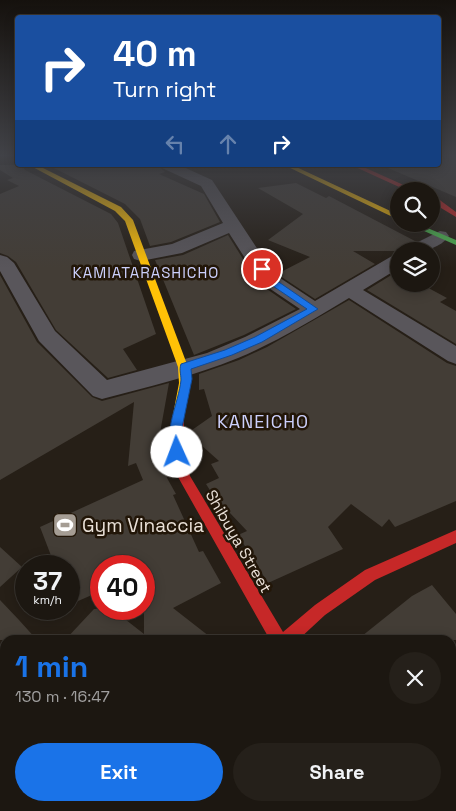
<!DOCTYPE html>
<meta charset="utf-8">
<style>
:root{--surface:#1c1711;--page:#25201a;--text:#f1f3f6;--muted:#a09f9f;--line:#3a3631;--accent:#1a73e8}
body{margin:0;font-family:"Space Grotesk",sans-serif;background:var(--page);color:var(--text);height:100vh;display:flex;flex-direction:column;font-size:19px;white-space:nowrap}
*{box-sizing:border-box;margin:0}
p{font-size:16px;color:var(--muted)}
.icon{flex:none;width:28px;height:28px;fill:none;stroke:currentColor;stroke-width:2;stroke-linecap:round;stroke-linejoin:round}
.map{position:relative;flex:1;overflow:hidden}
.drawer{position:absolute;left:0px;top:635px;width:456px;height:176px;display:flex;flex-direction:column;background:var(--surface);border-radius:15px 15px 0 0;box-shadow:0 2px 12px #0003,0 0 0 1px var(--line)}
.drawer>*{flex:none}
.top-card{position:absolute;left:15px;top:15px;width:426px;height:152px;border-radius:5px;box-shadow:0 2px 12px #0003,0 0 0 1px var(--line);background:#1a4fa0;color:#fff;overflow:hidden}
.controls{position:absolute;left:390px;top:182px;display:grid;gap:10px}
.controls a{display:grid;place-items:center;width:50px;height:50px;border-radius:50%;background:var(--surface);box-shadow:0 2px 12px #0003,0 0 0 1px var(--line);font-size:25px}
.speed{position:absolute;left:15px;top:555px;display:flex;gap:10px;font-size:25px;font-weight:700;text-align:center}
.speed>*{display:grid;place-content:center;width:65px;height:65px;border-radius:50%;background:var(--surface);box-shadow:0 2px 12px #0003,0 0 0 1px var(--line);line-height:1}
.speed small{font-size:12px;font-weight:400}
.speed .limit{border:8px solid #d22;background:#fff;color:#111}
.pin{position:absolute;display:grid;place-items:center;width:42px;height:42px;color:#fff;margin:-21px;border:2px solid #fff;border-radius:50%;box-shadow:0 1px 5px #0007}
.me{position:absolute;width:55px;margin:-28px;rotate:358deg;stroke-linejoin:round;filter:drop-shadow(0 0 4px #0008)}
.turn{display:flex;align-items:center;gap:18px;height:105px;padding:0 15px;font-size:22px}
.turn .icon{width:65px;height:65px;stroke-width:2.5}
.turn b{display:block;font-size:35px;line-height:42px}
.lanes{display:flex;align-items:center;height:48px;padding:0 15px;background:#0003;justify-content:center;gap:25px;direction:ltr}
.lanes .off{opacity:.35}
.round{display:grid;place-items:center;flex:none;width:52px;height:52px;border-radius:26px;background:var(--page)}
.headline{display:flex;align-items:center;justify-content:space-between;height:85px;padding:0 15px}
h1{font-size:30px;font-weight:700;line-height:38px;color:var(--accent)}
.button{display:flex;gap:10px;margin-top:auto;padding:10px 15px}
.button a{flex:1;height:58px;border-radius:30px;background:var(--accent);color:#fff;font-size:20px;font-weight:700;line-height:58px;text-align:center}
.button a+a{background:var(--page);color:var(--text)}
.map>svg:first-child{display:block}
.building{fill:#433d36}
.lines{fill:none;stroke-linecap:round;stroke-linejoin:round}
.street{fill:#59565b;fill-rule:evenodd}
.fast{fill:#4caf50;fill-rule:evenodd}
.slow{fill:#ffc107;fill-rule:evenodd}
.jam{fill:#c62828;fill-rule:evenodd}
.route{fill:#1a73e8;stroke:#114b97}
.labels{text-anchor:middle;stroke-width:5;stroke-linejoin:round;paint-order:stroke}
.far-neighbourhood-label{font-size:15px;letter-spacing:1px;fill:#ccd0fc;stroke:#221608}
.street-label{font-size:16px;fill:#eae1d8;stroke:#221608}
.neighbourhood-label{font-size:18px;letter-spacing:1px;fill:#ccd0fc;stroke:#221608}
.near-poi-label{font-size:19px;fill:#eae1d8;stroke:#221608;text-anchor:start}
</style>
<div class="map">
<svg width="456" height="811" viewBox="0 0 456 811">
<rect width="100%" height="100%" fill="#261f17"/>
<path class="building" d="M439 155H456V197L381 165H439Z
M0 165H22L25 170 111 214 118 223 156 334 123 349 137 370 108 378 56 330 16 262 8 256 0 253V194L19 186 7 180 13 178 0 170Z
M48 165H158L165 172 159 174 204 194 220 222 171 242 150 246 140 219 125 204Z
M296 183 326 198 329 196 415 241 406 246 403 251H353L375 264 315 299 277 274 310 257 268 240 303 214 258 188Z
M228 235 258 283 296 309 244 335 194 355 155 260 183 255Z
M393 274 399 277V284H421L447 298 440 302 456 311V344L367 290Z
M0 275 37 342 92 397 102 401 169 383 160 433 164 465 167 478 176 494 173 495 199 552 203 551 221 583 173 608 214 640H65L94 609H112L144 634V566H101V591L69 605V566H55L40 527 143 480 136 463 128 466 134 402 0 480Z
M349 300 447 363 456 366V501L395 527 389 519 382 527 351 504 328 527 343 549 268 583 238 535 247 531 213 495 206 484 219 478 211 464 219 461 192 437V430L212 416 204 389 199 390V374L239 360 267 347Z
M0 547 22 567 0 587Z
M432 585 456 614V640H357L412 596Z
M0 600 19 620 37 640H0Z"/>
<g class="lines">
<path class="street" d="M160 165H179L212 180 274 274 315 301 392 256 399 254V268L363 290 456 346V364L448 361 349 298C313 320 276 342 238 358 194 376 148 387 102 399L93 396 39 341 0 271V255L7 257 14 263 55 331 107 380 207 353 245 337 300 309 260 282 229 233 182 253 141 261 134 259 132 255 134 251 172 244 223 223 201 186 162 168Z
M440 231 446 232 449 236C439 250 420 252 405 251L408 247Z"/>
<path class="fast" d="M408 224H418L456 240V245Z
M405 806H426L428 811H407Z"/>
<path class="slow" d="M29 165H37L121 207 133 220 188 367 189 391 182 423H174L172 420 179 383 178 367 125 221 115 211Z
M284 165H292L399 215V220Z"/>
<path class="jam" d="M351 165H359L417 191H408Z
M431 198H437L456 212V217L431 202Z
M178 416 182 417 184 420 183 452 190 476 283 632 315 605 365 570 456 530V543L375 580 325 615 298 640H270L178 477 171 452 172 420 174 417Z
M153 806H173L171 811H151Z"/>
</g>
<linearGradient id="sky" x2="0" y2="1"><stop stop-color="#15110d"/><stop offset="0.58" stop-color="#414247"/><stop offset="1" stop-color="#414247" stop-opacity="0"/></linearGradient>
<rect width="456" height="268" fill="url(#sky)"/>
<path class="route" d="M262 267 265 268 270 276 318 309 262 342 232 355 191 369 192 379 182 428 183 452 181 455H173C162 434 179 402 181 380 181 374 179 370 181 364L225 350 255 337 307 309 264 280 257 269Z"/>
<defs>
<symbol id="stadium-square" viewBox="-11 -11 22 22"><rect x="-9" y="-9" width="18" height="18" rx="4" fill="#a59d94" stroke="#221608"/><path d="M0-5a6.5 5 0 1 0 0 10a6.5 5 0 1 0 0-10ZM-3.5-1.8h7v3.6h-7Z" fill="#fff"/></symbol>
</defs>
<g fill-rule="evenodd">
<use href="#stadium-square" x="51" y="511" width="28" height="28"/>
</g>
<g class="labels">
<g class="far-neighbourhood-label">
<text x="146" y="278">KAMIATARASHICHO</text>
</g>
<g class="street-label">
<text transform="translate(239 541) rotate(60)" y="6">Shibuya Street</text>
</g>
<g class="neighbourhood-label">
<text x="263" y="428">KANEICHO</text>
</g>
<g class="near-poi-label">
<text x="82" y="532">Gym Vinaccia</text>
</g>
</g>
</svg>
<div class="controls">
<a><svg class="icon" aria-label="search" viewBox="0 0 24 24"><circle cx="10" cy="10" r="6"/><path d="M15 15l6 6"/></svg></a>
<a><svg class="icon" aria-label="layers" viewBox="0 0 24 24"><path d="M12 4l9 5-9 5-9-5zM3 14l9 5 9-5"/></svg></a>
</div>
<div class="speed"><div>37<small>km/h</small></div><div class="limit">40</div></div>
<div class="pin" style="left:262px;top:269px;background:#d93025"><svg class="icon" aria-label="arrive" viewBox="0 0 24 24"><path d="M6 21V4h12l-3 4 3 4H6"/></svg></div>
<svg class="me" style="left:177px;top:452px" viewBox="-20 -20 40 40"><circle r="19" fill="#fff"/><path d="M0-13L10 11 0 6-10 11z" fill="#1a73e8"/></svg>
<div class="top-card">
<div class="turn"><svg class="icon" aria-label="right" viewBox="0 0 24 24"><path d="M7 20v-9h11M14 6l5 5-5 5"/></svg><div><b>40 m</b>Turn right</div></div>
<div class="lanes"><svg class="icon off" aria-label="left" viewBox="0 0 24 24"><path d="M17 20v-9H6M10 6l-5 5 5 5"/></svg><svg class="icon off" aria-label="ahead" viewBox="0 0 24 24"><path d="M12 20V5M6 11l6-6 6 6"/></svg><svg class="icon" aria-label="right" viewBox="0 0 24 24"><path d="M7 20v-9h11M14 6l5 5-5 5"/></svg></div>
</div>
<section class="drawer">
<div class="headline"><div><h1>1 min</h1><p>130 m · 16:47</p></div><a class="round"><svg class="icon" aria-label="close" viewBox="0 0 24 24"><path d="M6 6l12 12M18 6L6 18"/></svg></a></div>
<div class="button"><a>Exit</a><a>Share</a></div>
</section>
</div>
